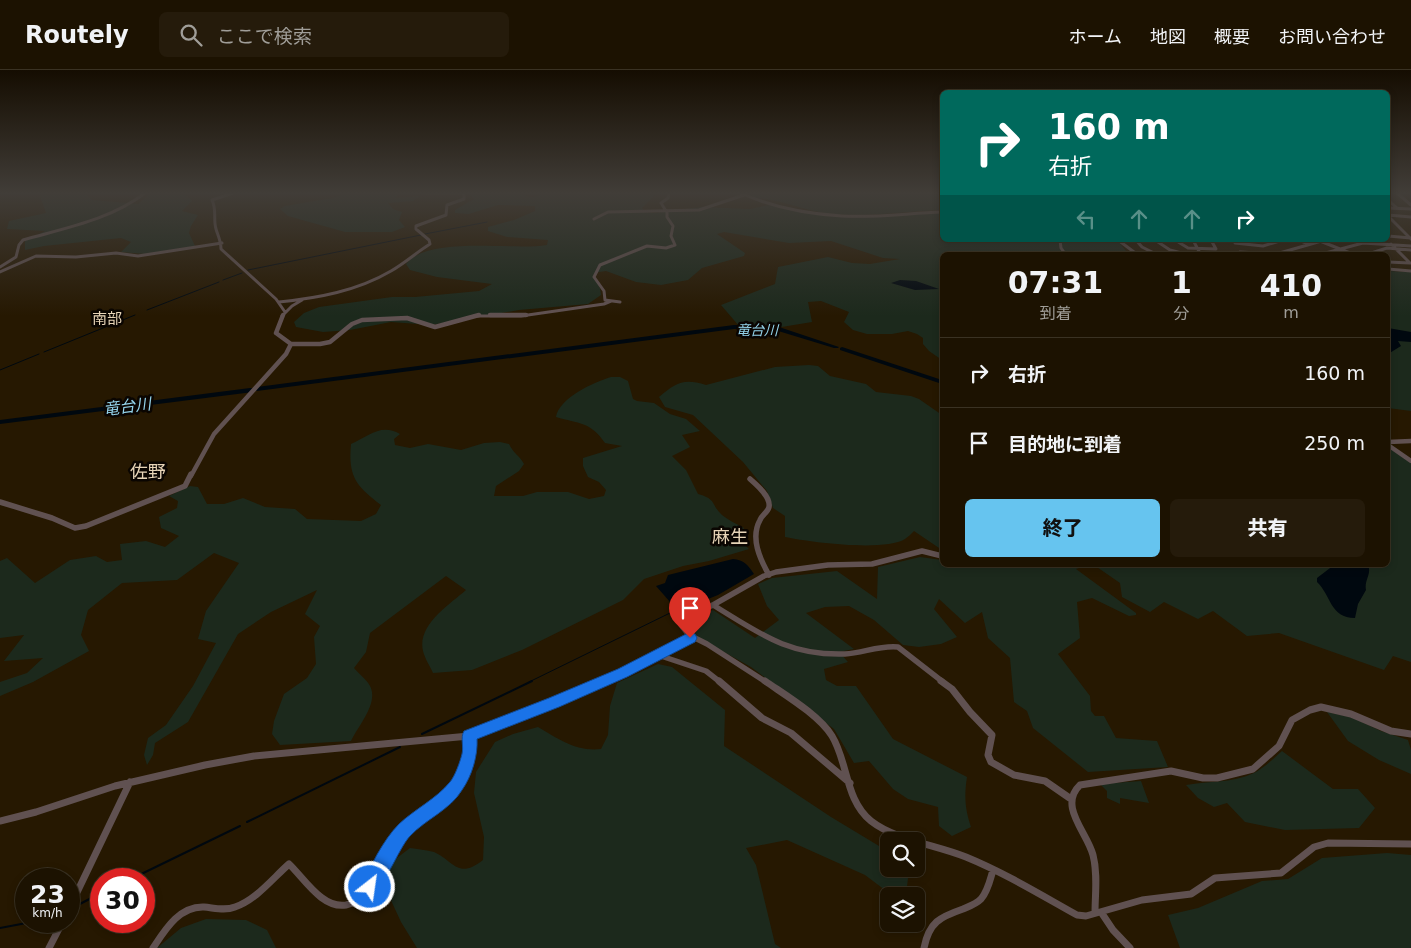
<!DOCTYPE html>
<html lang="ja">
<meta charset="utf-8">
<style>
:root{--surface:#1c1201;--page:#251b0b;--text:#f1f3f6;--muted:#a09e99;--line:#3a3223;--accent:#66c4ef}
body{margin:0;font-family:"DejaVu Sans","Noto Sans JP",sans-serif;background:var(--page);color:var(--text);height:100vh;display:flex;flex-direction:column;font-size:19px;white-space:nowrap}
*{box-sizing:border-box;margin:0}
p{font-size:16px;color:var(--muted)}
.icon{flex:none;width:28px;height:28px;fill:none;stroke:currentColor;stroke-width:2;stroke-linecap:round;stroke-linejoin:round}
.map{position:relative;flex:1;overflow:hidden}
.side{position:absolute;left:940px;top:182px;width:450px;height:315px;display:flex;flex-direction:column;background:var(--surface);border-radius:8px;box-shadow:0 2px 8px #0003,0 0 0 1px var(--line)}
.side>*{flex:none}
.hud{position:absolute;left:940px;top:20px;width:450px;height:152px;border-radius:8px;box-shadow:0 2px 8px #0003,0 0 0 1px var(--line);background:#00695c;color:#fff;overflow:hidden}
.buttons{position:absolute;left:880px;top:762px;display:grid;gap:10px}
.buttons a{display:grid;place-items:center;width:45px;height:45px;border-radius:8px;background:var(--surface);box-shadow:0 2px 8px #0003,0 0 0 1px var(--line);font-size:25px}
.speed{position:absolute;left:15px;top:798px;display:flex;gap:10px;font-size:25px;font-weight:700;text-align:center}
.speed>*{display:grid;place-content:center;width:65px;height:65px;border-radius:50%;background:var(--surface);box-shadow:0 2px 8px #0003,0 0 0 1px var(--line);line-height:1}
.speed small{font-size:12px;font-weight:400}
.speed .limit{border:8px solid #d22;background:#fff;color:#111}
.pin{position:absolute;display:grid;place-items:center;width:42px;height:42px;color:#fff;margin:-51px -21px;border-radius:50% 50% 50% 0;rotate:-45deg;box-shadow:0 0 5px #0007}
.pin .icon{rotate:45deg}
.me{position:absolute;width:55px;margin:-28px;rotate:30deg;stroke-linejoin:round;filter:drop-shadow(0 0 4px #0008)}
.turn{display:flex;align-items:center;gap:18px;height:105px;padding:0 25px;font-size:22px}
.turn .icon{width:65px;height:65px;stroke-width:2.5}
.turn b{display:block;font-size:35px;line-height:42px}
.lanes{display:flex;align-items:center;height:48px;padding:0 25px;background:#0003;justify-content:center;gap:25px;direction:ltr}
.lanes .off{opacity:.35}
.eta{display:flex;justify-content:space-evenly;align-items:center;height:85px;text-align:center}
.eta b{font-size:30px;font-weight:800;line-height:35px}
.cta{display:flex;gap:10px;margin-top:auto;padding:10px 25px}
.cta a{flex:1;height:58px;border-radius:8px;background:var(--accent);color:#111;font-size:20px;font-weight:800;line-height:58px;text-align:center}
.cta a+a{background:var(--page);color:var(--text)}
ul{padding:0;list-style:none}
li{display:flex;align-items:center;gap:15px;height:70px;padding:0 25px;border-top:1px solid var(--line)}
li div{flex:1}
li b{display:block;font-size:19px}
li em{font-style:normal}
header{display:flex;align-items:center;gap:30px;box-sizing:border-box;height:70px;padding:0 25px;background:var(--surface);border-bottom:1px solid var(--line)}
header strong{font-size:24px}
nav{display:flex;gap:28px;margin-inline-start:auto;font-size:18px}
.search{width:350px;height:45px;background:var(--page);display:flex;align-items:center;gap:12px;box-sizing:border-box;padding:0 18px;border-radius:8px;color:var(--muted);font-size:19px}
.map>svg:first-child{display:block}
.green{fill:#1c291c}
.water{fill:#00080f}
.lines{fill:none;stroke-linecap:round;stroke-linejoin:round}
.stream-far1{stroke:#00080f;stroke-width:1}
.stream{stroke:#00080f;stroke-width:2}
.river{fill:#00080f;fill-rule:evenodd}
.minor-far3{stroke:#605151;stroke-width:3}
.minor-far2{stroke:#605151;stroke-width:4.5}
.minor-far1{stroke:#605151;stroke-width:5.5}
.minor{stroke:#605151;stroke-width:7}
.route{fill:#1a73e8;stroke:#114b97}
.labels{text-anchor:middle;stroke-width:5;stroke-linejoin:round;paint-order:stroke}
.far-water-label{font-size:14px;font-style:italic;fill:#93d2e9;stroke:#0a0501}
.far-quarter-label{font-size:15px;fill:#e7d4b7;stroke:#0a0501}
.water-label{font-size:16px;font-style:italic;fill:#93d2e9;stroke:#0a0501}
.quarter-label{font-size:18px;fill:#e7d4b7;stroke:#0a0501}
</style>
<header>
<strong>Routely</strong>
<div class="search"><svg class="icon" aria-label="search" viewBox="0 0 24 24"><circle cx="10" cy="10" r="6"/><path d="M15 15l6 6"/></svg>ここで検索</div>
<nav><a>ホーム</a><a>地図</a><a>概要</a><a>お問い合わせ</a></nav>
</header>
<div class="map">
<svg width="1411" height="878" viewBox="0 0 1411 878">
<rect width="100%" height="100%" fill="#261801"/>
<path class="green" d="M43 123H85L92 130 138 134 151 123H184L192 131 182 141 198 145 191 156 189 163 195 176 145 184 121 182 131 172 121 168 44 176 25 180V171L45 161 7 159 9 151 46 143 40 126Z
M346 123H398L396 128 420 126 413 131 388 133 393 139 402 142 399 150 405 157 392 162H345L288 146 280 139 285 136 333 128Z
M468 123H531L525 126 533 127 548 123H657L642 138 645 142 655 143 702 137 750 139 769 135 840 147 942 143V170H1117L1126 181 1134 185H942V290L929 281 923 274V268L917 264 908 261 892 264H867L853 260 844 252 849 242 821 231 808 232 812 252 745 263 721 235 775 214 778 197 828 187 852 193 870 194 900 189 883 188 831 171 789 173 724 162 717 164 745 183 744 186 702 198 688 210 661 215 636 212 606 201 599 202 593 205 600 218 601 225 588 234 519 240 431 255 391 252 350 260 323 262 296 257 294 252 304 243 319 237 392 227H415L479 221 492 214 437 207 410 200 406 194C429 165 511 181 547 175L548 170 507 167 488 161V157L514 150 535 141V136L498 135 469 144 455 143V140L474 129Z
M747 123H942V140C907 141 871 147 835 144 813 143 793 134 772 130 762 128 755 129 747 123Z
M1388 201 1411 202V341L1388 338Z
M809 295 818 296 830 306 866 314 876 322 911 326 919 329 942 345V480L914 461C911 464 908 467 905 469 884 482 809 472 785 467V446L773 438 767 421 743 392 693 345 665 337 659 327C676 313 683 308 706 315L775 297Z
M611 307H620L628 311 633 329 637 331 654 333 670 344 686 349 700 361 682 365 690 377 672 386 686 400 698 424C717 429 711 435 722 445 728 450 737 454 744 458L737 467 749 479 709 491 683 496 644 509 623 530 522 580 472 600 433 603C430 596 425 589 423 581 417 555 449 535 466 520L446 506 370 563 366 582 354 598C359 604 367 610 370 616 379 633 358 656 351 671L280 675 272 664 274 651 284 624 307 608 316 594 314 567 320 556 305 544 317 520 271 542 238 564 188 652 155 673 153 685 147 695 144 685 148 668 166 655 193 616 216 573 198 569 206 541 239 493 214 483 177 510 122 513 88 540 81 565 89 581 33 612 0 626V612L27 603 43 588 4 591 24 565 0 568V491L7 488 35 513 70 490 96 486 107 492 122 490 120 474 146 471 165 477 179 466 161 458 159 447 177 438 178 431 169 426 190 416 198 417 207 434H224L243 428 265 437 295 439 307 449 361 451 376 444 381 435C356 416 348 407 351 374 369 366 381 353 400 364L394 369 395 375 410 378 428 374 461 380 484 373 500 372 509 374C513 383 520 386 524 394L519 401 496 416 494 426H523L537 422H568L589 429 604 426 606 420 599 412 588 407 583 396V388L622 376 605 373C590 351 579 354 556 347 559 328 594 312 611 307Z
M1388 377 1411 393V592L1393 586 1384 600 1279 563 1247 566 1213 541 1198 549 1164 532 1150 542 1122 527 1120 513 1094 495H1388Z
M920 487 942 490V495H1088L1076 499 1136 543V545L1129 546 1092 528 1077 532 1080 568 1058 584 1090 626 1091 641 1095 646H1104L1116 668 1157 671 1168 697 1088 702 1033 658 1027 641 1014 632 1010 588 988 568 982 542 965 553 939 529 934 539 957 567 941 574 919 577 903 575 874 550 849 536 825 537 806 543 854 579 839 582 848 592 824 599 826 610 837 616H856L893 669 967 707C964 726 965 739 971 757L952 766 939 756 938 737 908 729 893 719 869 691 854 693 834 659 751 597 697 567 686 556 696 546 713 540 755 568 779 550 767 536 758 514 772 508 837 501 877 529 878 497Z
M658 594 672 597 725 640 724 676 831 747 889 782V799H909L906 826H893L865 805 787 770 746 778 756 795 775 874 781 878H417L401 852 388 824 389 794 410 778C417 779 427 780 434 782 454 791 458 810 483 790L484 767 474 723 476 702 495 672 513 664 538 657C558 669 577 682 601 679L608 665 610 636 617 613Z
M1327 642 1351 647 1381 661 1408 670 1411 680V704L1379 690 1348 671Z
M1282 681 1333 719H1358L1375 738 1359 758 1285 760 1245 752 1227 733 1214 737 1198 728 1186 715C1209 711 1233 713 1254 703 1264 698 1274 688 1282 681Z
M1141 711 1149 733 1120 728V734L1107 728V721L1100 714Z
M1387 783 1411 785V878H1180L1168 845 1198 838 1262 811 1288 809 1322 788Z
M206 849 246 850 267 860 276 878H157L181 858Z"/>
<path class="water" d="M900 210 916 211 939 219 915 220 891 213Z
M1388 258 1411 262V272L1398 271 1401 276 1388 284Z
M733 489C744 490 748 495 754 504L718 525 678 541 656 516 665 513 668 505 676 503Z
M1334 495H1368C1372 504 1364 510 1366 520L1358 534 1355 548C1330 548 1331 525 1317 512V508Z"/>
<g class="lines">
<path class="stream-far1" d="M425 164 487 152
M248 200 421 165
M223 210 242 203
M147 240 219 212
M44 282 135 245
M0 300 39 284
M529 612 670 543"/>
<path class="stream" d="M422 664 532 611
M247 752 400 677
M131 809 240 756
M76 836 101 823
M0 858 37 851"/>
<path class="river" d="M734 255 776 256 839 277 838 278H834L775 260 734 259 257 321 253 319 257 317Z
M842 277 942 310V314L840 280V278Z
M250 318H253V322L0 354V350Z"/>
<path class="minor-far3" d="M233 123 212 130C217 140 213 149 216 159 218 166 221 171 221 179L276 229 285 242
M423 123H464
M741 123C771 137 809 144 842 146 875 148 909 143 942 142
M1397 123 1411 135
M1388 130 1397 138
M1388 138 1411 139
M666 141 661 133 668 128 669 123
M1388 145 1411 147
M1388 146 1411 169
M594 149 608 142 699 140 744 125
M1388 166 1411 168
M1060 170 1061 178 1066 185
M1118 170 1138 185
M1136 170 1142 177 1158 185
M1155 170 1170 180 1189 185
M1175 170 1188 178 1216 179 1211 170
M1193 170 1201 185
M1298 170 1309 174
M1320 171 1355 185
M1235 173 1263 176 1283 170
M1240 182 1276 184 1325 170
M1318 185 1363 173 1411 176
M1365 185 1387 178 1411 180
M1388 192 1410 193 1391 174
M0 197 16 187 19 175 23 170C65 158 110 150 145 123
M1388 199 1411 201
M0 202 36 186 76 187 116 183 138 186 222 173
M279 232C318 228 357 221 391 201 405 193 417 182 430 174L429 170 416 159V156L446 145 447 135 464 129V123
M620 232 605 230 604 221 594 207 600 195 647 176 666 178 675 175 671 166 673 156 667 147V141
M282 246 292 236 302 230
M474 246H521L604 234 611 231"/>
<path class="minor-far2" d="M283 245 276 263 291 274H320L330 272 352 254 362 250 407 248 435 257 479 245
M490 245H526
M1388 372 1411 371
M1388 375 1411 391
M191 406 214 364 286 284 291 274"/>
<path class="minor-far1" d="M750 409C757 415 771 427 769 437 768 442 762 445 760 450 750 468 760 489 769 505
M0 432 52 448 75 458 86 456 185 416 191 404
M713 535C759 563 788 586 845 584 863 583 880 575 898 577L943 612
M658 585 706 601 720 612
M601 612 690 568
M766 612 707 574 689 565 681 555 685 548 713 535 764 506 776 502 828 495 872 494 922 481 942 486"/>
<path class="minor" d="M719 611 762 648 791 663 850 713
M765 611C785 625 819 645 832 666 848 692 845 730 871 751 895 770 937 775 966 787 1005 803 1041 825 1077 845L1086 846 1142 830 1191 824 1215 808 1281 803 1314 777 1328 773 1411 774
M941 611 952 619 970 642 992 665 988 685 991 692 1014 705 1045 711 1071 729
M0 751 36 742 115 716 205 695 254 686 469 666 604 611
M69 839 130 712
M1101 842 1113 860 1130 878
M1095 843C1095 824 1098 804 1093 785 1087 762 1058 736 1080 715L1171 701 1203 708H1217L1253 699 1279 676 1292 650 1310 640 1321 637 1351 644 1391 661 1411 664
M49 878 63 851
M153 878C165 860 179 836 204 837 215 838 225 841 235 837 256 830 273 808 289 794 304 808 322 839 346 835 372 830 385 787 399 767 415 744 445 735 460 710 468 697 470 681 469 666
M924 878C929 852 940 847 963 839 970 836 976 834 981 829 988 821 990 810 993 800"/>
</g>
<linearGradient id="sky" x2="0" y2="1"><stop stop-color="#150d01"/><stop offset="0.5" stop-color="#413d38"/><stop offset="1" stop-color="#413d38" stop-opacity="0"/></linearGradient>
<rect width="1411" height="246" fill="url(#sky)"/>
<path class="route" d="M690 562 695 564 697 568 695 572 627 607 559 637 477 669C478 685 472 706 462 720 450 740 426 749 410 766 398 779 383 821 370 826L364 823 361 817C370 797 383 770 399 754 415 739 436 729 450 712 455 706 460 692 462 684 464 676 460 668 464 661L549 628 618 599Z"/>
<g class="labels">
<g class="far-water-label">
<text transform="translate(757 260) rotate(1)" y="5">竜台川</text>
</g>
<g class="far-quarter-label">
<text x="107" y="254">南部</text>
</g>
<g class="water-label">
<text transform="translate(127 336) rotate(-7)" y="6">竜台川</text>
</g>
<g class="quarter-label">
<text x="148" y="408">佐野</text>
<text x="730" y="473">麻生</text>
</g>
</g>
</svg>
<div class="buttons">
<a><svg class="icon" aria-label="search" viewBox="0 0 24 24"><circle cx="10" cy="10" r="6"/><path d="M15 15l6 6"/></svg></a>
<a><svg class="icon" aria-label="layers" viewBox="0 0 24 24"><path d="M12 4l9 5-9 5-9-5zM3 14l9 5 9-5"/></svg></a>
</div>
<div class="speed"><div>23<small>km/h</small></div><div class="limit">30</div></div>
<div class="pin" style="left:690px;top:568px;background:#d93025"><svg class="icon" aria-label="arrive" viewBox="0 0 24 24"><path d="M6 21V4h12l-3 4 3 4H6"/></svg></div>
<svg class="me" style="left:370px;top:817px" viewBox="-20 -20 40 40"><circle r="17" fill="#1a73e8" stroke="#fff" stroke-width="3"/><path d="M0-11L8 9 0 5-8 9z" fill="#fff"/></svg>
<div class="hud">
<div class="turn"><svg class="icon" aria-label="right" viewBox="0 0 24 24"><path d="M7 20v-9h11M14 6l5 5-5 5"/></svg><div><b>160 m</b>右折</div></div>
<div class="lanes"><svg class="icon off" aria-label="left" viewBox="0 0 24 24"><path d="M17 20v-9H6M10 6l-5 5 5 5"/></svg><svg class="icon off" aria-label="ahead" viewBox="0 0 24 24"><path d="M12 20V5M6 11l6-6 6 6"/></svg><svg class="icon off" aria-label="ahead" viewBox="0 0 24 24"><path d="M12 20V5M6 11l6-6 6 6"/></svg><svg class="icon" aria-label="right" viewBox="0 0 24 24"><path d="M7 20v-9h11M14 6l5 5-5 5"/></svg></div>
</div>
<section class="side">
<div class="eta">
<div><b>07:31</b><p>到着</p></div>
<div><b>1</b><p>分</p></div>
<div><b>410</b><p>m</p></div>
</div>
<ul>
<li><svg class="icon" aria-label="right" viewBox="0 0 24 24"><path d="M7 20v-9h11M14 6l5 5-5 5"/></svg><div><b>右折</b></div><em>160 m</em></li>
<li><svg class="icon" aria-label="arrive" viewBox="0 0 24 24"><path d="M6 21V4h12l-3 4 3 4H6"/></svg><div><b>目的地に到着</b></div><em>250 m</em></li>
</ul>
<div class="cta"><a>終了</a><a>共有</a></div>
</section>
</div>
